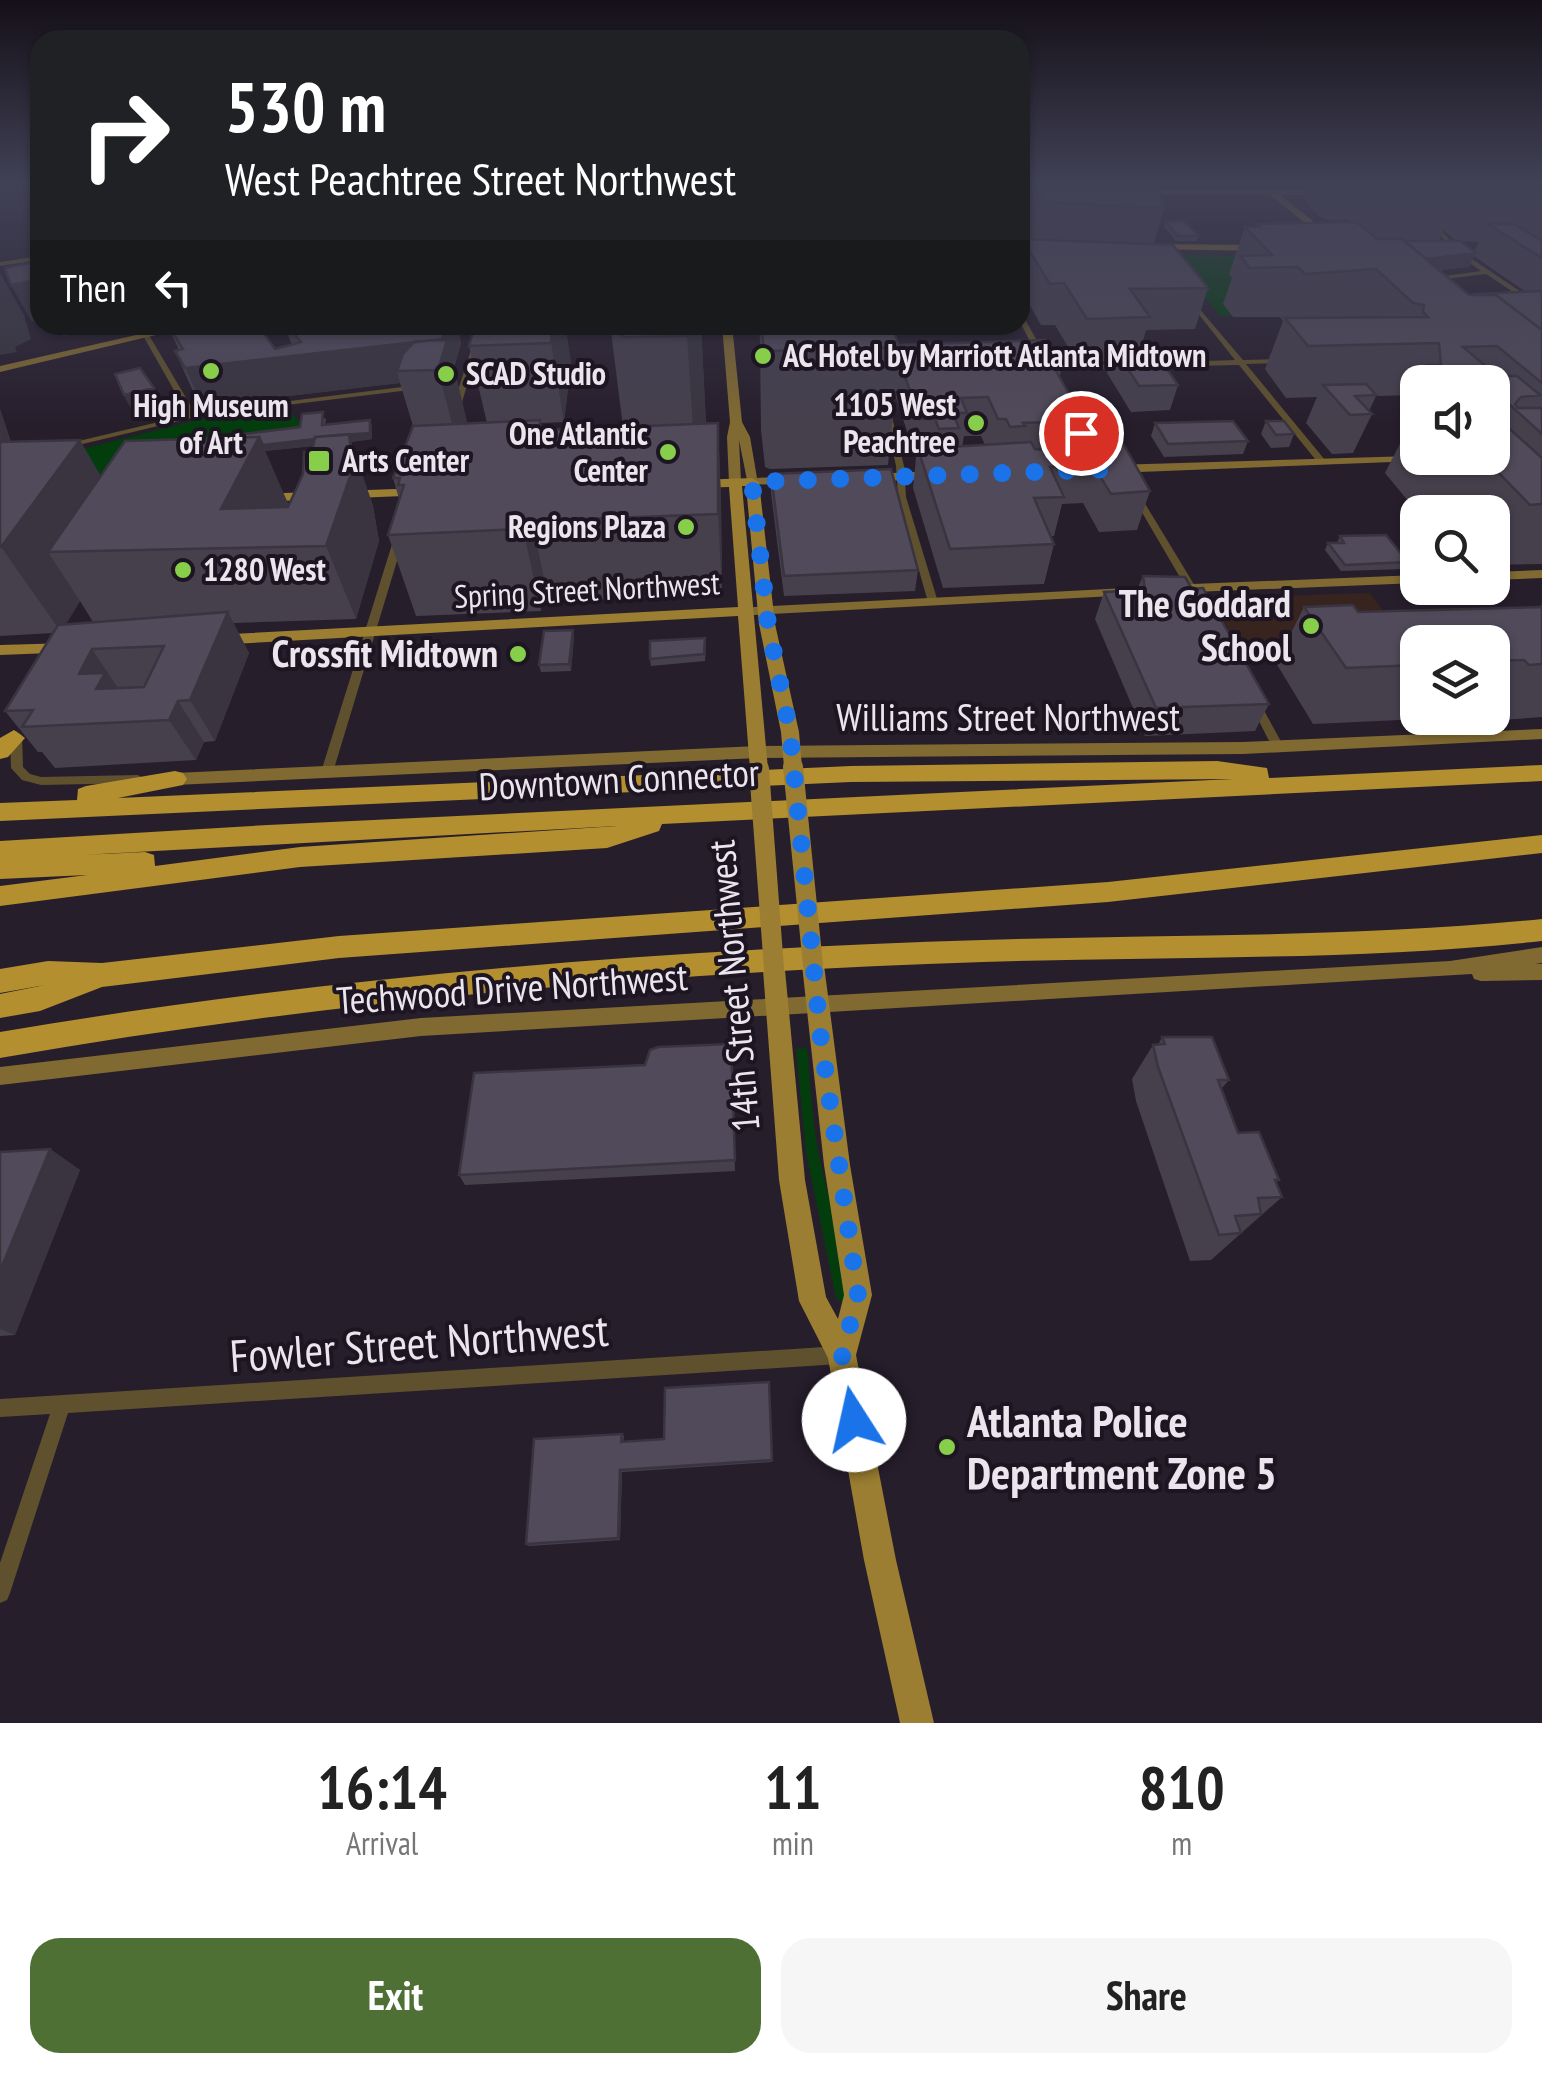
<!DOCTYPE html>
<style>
:root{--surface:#fff;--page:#f6f6f6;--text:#222;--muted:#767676;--accent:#4f7034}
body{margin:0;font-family:"PT Sans Narrow",sans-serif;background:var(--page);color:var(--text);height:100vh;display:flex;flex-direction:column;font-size:38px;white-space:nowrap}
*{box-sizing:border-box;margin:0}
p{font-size:32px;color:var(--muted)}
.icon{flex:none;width:55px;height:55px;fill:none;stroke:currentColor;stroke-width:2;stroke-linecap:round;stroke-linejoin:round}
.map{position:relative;height:1723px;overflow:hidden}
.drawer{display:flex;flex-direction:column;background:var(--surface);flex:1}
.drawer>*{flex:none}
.guide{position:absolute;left:30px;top:30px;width:1000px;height:305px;border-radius:30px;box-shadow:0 2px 8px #0004;background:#202124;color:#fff;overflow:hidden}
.buttons{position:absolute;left:1400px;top:365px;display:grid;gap:20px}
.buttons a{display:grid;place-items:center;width:110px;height:110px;border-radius:20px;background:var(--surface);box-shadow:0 2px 8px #0004;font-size:50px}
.pin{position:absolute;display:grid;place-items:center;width:85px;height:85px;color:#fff;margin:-42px;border:5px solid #fff;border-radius:50%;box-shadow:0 2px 10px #0007}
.me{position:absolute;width:110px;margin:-55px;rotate:350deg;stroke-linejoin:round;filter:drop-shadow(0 0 8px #0008)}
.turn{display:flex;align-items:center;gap:35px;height:210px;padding:0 30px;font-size:45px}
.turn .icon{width:130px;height:130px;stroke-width:2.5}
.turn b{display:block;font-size:70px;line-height:85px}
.then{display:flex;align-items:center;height:95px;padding:0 30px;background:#0003;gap:20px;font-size:38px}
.eta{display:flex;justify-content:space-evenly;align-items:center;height:170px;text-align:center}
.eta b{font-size:60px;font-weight:700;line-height:70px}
.primary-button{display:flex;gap:20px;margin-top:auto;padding:20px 30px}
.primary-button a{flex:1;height:115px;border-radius:30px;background:var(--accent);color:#fff;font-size:40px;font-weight:700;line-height:115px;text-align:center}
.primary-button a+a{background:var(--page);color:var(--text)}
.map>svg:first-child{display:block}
.education{fill:#37241f}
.green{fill:#033d0e}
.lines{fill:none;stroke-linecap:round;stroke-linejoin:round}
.street{fill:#5f512e;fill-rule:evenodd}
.secondary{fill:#816a31;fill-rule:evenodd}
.primary{fill:#9b7e31;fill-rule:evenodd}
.highway{fill:#b38f2f;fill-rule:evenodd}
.primary-bridge{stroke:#9b7e31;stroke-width:20}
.wall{fill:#46404d;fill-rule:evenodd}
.shaded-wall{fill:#39343f}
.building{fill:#514a5a;stroke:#39343f;stroke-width:2.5;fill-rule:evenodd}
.route{stroke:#1a73e8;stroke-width:18;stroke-dasharray:0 32.4}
.poi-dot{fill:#87cf4a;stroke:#1e1522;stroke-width:4}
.labels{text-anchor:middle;stroke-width:8;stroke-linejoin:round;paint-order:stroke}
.far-poi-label{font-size:32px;font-weight:bold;fill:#ebe5ee;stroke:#1e1522;text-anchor:start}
.far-street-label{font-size:32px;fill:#ebe5ee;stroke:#1e1522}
.poi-label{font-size:38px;font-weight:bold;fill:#ebe5ee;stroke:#1e1522;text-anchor:end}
.street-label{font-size:38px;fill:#ebe5ee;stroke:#1e1522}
.near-street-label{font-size:45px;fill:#ebe5ee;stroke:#1e1522}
.near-poi-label{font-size:45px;font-weight:bold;fill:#ebe5ee;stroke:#1e1522;text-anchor:start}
</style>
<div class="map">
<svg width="1542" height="1723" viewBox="0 0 1542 1723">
<rect width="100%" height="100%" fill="#271e2c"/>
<path class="education" d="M1370 593 1415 654 1246 661 1211 598Z"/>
<path class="green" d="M1171 255 1332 256 1254 304H1225L1232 316H1220Z
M289 409 298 421 305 420 304 428 149 493 0 470 201 419Z
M807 1048C810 1082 812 1116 818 1150 823 1180 854 1279 843 1303L836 1298 806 1152 796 1049Z"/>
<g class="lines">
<path class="street" d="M1432 222 1463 253 1542 306V311L1486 274 1428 281 1430 278 1481 271 1459 255 1430 225Z
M40 256V260L0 266V262Z
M1191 299 1243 360 1286 359V363H1283L1246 364 1325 460V464H1319L1239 365 1145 367V363H1148L1235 360 1189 302 1188 301Z
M1020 314 1023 316 1044 353 1043 355 1036 353 1020 322Z
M137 325H143L195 413 418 385 422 387 418 389 204 415 66 448V444L188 415Z
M479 325H485L460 409 453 411 452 409Z
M1123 364H1126V368L1048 371 1044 369 1048 367Z
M1069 414H1075L1087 436 1107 457V461H1101L1081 439 1068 416Z
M885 415 892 417 904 466 906 497 938 602 936 604 933 605 928 602 898 497 896 466Z
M1134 495 1141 497 1198 591 1196 593H1190L1188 591 1133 497Z
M399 535 404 538 333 772 327 776 323 775 321 772 394 538Z
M1256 701 1261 705 1284 747 1282 750H1274L1272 747 1251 705Z
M16 731 22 735 23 767 30 774 41 777 138 775 144 779 138 783 41 785 22 780 11 768 10 735Z
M840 1346 846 1349 849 1355 846 1361 840 1364 68 1413 10 1593 7 1600 0 1603V1563L50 1414 0 1417V1399Z"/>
<path class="secondary" d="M1270 189 1332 191 1329 195H1280L1331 235V239H1325L1270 195 1135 194 1131 192 1135 190Z
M1153 244 1262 245 1266 248 1262 251 1150 249Z
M180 325H198L0 372V366Z
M722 325H732L742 422 750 437 757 478 793 476 797 477V483L748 485 739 440 741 482 735 486 729 482 727 437 730 422Z
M1413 456 1419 459 1417 461 1114 473 1108 469 1114 465Z
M938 471 942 472V478L869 482 863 478 869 474Z
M1542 570V578L1492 580V572Z
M1418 575V583L1168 593 1161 589 1168 585Z
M1127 588 1132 589V595L754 615 747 611 754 607Z
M1542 729V739L1243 754 758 758 175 785 167 779 175 773 758 746 1243 742Z
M1542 947V963L1535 964H1542V980L1481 981 1474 979 1472 974 421 1036 0 1085V1067L421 1018 1450 961Z"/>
<path class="primary" d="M752 478 759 482 775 624 799 732 802 767 800 772 793 774 784 767 781 732 759 624 746 486H742L768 769 759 776 750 769 738 616 214 645 206 640 214 635 738 607 729 487 697 488 690 484 697 480Z
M423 488 430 492 428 495 257 502 250 498 257 494Z
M70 643 78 648 76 652 0 655V645Z
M813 956 821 959 824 965 850 1165 872 1295 856 1355 896 1560 934 1723H900L864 1560 828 1358 799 1301 779 1180 763 970 766 963 774 961 782 963 785 970 805 1180 826 1297 838 1319 844 1295 824 1165 802 965 805 959Z"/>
<path class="highway" d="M14 730 25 738 8 757 0 759V738Z
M1217 761 1267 768 1269 778 1542 765V781L662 824 659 831 607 848 300 867 0 906V886L87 875 0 879V841L268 825 1233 779 851 782 0 821V803L77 800 78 789 86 786 175 771 183 773 187 779 183 785 118 798 851 766ZM617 826 300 847 155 866 154 855 145 852 82 855Z
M1542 835V853L1108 902 339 958 102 987 40 1011 0 1018V994L45 985 0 993V969L48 961 102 963 339 936 1108 882Z
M1542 919V941C1356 961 1169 956 983 962 653 973 325 1001 0 1058V1032C325 977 653 950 983 940 1169 934 1356 938 1542 919Z"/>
<path class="primary-bridge" d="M793 767 813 965
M759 769 774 969"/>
</g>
<path class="wall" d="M1020 184H1244V186H1160L1159 190 1164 208 1154 244 1208 288 1195 329 1146 330 1141 348 1178 385 1170 410 1131 412 1107 373 1111 361 1077 362 1055 325H1041L1020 288Z
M1294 184H1542V564L1492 565V512L1418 513 1385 473 1409 426 1401 418 1413 395 1376 396 1369 411 1372 414 1353 453 1332 454 1306 423 1317 397 1286 398 1265 369 1283 321 1280 317H1233L1223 304 1232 278 1229 274 1245 227H1256L1257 224 1351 222 1348 220H1328L1319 216 1303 199 1308 186H1296ZM1444 230 1456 241 1479 242 1474 252 1439 241ZM1474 256 1526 292 1477 294 1476 295H1469L1439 270 1469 267ZM1418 382H1492V458H1418Z
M1166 222 1199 236 1197 241H1176L1164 227Z
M167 325H258L275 349 292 345 284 325H457L461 343 454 368 467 423H487L469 346 475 325H579L566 331 571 363 564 422 541 423 542 429 623 427 611 331 701 325 706 423H718L721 502 722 595 549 602 541 605V611L416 616 388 535 399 499 393 478 413 426 400 383 203 406 192 389 175 351 179 350Z
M758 325H892L899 345 1061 368 1060 376 1082 417 1074 450 1150 491 1137 530 1099 532 1083 503 1062 504 1054 536H1051L1054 544 1044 584 943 588 913 488 916 458 895 395 888 465 770 469 765 467 761 430 760 339ZM964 436H981L985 445 962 447Z
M0 409 11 442 101 476 202 439 300 427 326 418 325 425 370 420 372 426V439L351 442 373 506 379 541 356 619 233 623 249 653 215 741 204 742 196 760 55 768 42 752H38L5 711 53 633 0 636ZM313 446 312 451 289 506 265 451ZM80 601 93 622 66 624Z
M1266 421 1294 434 1289 447 1271 448 1261 434Z
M1155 423 1248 441 1243 454 1164 457 1151 436Z
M771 474 918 570 915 591 784 596 771 493Z
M1340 536 1408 562 1404 569 1341 571 1325 550 1328 543H1337Z
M1143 576 1269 704 1255 731 1145 736 1095 619 1104 592 1137 590Z
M1542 604V717L1486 721 1483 718H1492V642H1418V718H1443L1313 724 1276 663 1304 607 1358 612 1540 607Z
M573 630 574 637 571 671 541 672 539 665Z
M706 645 705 661 651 666 650 659Z
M1162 1037 1229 1080 1221 1089 1238 1133 1279 1180 1276 1182 1282 1197 1211 1260 1190 1261 1136 1101 1132 1079 1153 1045H1158Z
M731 1044 735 1171 465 1185 459 1175 645 1065Z
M50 1149 80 1170 15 1335 0 1336V1152Z
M769 1382 772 1462 622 1472 620 1540 529 1546 526 1544 622 1434 624 1436 623 1442 664 1439Z"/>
<path class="shaded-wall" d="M1476 253 1469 267 1405 274 1411 261Z
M0 273 24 315 31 339 15 347 17 352 0 355Z
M36 280 40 287V321L32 322 11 285Z
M58 325H113L63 336Z
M446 325H457L461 343 454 368 474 450 467 481 438 370 397 371 400 383 203 406 185 368Z
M541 325H579L566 331 571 363 564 422 551 343Z
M701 325 708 464 696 472 687 336Z
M154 388 166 414 137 421 124 395Z
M0 409 12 446 80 440 128 523 48 552 80 601 61 632 1 547Z
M370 420 372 426V439L351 442 373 506 379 541 356 619 326 546 350 442 265 451 290 508 221 509 259 437Z
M718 423 721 502 722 595 718 514Z
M532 521 549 602 541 605V611L523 529 524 524Z
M228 612 249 653 215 741 190 700Z
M573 630 574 637 571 671 569 664Z
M92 649 120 691 129 722 79 674Z
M178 701 204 742 196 760 169 720Z
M50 1149 80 1170 15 1335 0 1329V1271Z
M620 1470 622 1472 620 1540 618 1538Z"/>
<path class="building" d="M1032 184H1144L1158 187 1164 208 1044 202Z
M1184 221 1199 236H1178L1166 222Z
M1357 222 1377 239H1402L1469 295H1496L1542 330V383L1497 346 1463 347 1497 376H1517L1540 395 1521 397 1515 404 1518 408H1542V434L1497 393 1492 394V382H1447L1428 365H1441L1439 343 1308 346 1285 318 1428 317 1423 312 1424 305 1413 303 1376 269 1305 274 1298 267 1250 268 1240 256 1272 255 1245 227H1260L1257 224Z
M1488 224H1514L1542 241V258Z
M1022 239 1173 245 1208 288 1130 289 1150 317 1087 319 1064 283 1050 284Z
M1405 241H1460L1476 253 1426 259Z
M40 261V290L36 280 11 285 5 268Z
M1542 291V330L1496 295H1479L1477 294Z
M168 325H258L275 349 301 342 287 325H446L442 339 185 368 175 351 183 349Z
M475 325H553L551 343 469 346Z
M612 325H701V328L687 336 625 337 611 331Z
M761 325H892L899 347 769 351 764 349Z
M447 340 438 370 397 371 403 354 415 341Z
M1045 340 1061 368 1055 369 1082 417H1075L1077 421 1023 423 1025 426 1010 427 1006 419H998L988 397 961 398 967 413H953L959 428 939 429 935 419H920L898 357 899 345Z
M1152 347 1178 385 1139 386 1114 348Z
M140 368 154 388 124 395 115 374Z
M1366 384 1376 395 1355 396 1372 414 1350 415 1323 385Z
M323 412 322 425 370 420V433L315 437V439L263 445 259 437 202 439 300 427 302 414Z
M1492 413 1542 458V504L1530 505 1488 462 1454 458H1492Z
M540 420 539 429 545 430 625 427V437L646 426 718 423V514L532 521 524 524 523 529 388 535 404 485H398L400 478H393L413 426Z
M1233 421 1248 441 1168 444 1155 423Z
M1266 421H1284L1294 434 1276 435Z
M349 434 353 468 326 546 48 552 125 441 259 437 221 509 288 507 303 474 304 452 312 451 315 437Z
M80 440 1 547H0V442Z
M1031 442 1035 449 1061 451 1124 445 1150 491 1111 494 1093 465 1050 467 1064 497 1034 498 1054 544 950 549 918 449Z
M891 469 918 570 784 576 771 474Z
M1386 535 1408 562 1345 565 1328 543H1344L1340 536Z
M1143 576 1185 577 1192 589 1203 588 1269 704 1156 708 1104 592 1145 590Z
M1353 605 1358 612 1542 607V664L1529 665 1524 660 1492 661V642H1418V665L1346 668 1304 607Z
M228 612 190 700 178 701 169 720 22 727 33 710 5 711 58 625ZM164 646 144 687 96 689 105 673 79 674 92 649Z
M573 630 569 664 539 665 544 631Z
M705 638 704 654 650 659V641Z
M1162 1037H1212L1229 1080H1218L1238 1133 1259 1132 1279 1180H1275L1282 1197 1258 1198 1261 1214 1235 1216 1241 1233 1219 1235 1158 1067 1153 1045 1165 1044Z
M731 1044 735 1160 459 1175 474 1073 645 1065 650 1050 658 1047Z
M50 1149 0 1271V1152Z
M769 1382 772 1460 620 1470 618 1538 526 1544 534 1439 622 1434 621 1442 664 1439 665 1388Z"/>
<linearGradient id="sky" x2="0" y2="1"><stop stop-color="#151018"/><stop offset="0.43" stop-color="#414156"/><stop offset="1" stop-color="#414156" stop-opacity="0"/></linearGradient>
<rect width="1542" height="426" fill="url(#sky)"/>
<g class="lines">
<path class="route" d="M854 1420 842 1355 858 1295 821 1040 790 732 768 624 752 482 1116 469 1081 433"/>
</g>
<g class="poi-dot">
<circle cx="763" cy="356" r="10"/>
<circle cx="211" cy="371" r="10"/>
<circle cx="446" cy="374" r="10"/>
<circle cx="976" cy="423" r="10"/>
<circle cx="668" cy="452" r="10"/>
<rect x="307" y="449" width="24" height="24" rx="5"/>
<circle cx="686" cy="527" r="10"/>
<circle cx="183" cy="570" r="10"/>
<circle cx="1311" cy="626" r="10"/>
<circle cx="518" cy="654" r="10"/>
<circle cx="947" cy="1447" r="10"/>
</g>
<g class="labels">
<g class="far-poi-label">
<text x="783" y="367">AC Hotel by Marriott Atlanta Midtown</text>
<text x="466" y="385">SCAD Studio</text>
<text x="956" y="416" text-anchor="end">1105 West<tspan x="956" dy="37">Peachtree</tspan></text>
<text x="211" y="417" text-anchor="middle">High Museum<tspan x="211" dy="37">of Art</tspan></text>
<text x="648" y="445" text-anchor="end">One Atlantic<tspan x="648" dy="37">Center</tspan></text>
<text x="342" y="472">Arts Center</text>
<text x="666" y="538" text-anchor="end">Regions Plaza</text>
<text x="203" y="581">1280 West</text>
</g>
<g class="far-street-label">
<text transform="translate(587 590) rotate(-3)" y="11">Spring Street Northwest</text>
</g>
<g class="poi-label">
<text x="1291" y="617">The Goddard<tspan x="1291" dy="44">School</tspan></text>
<text x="498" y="667">Crossfit Midtown</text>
</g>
<g class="street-label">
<text x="1008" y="731">Williams Street Northwest</text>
<text transform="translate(619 780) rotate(-3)" y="13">Downtown Connector</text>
<text transform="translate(734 986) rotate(-95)" y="13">14th Street Northwest</text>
<text transform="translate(512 989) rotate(-4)" y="13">Techwood Drive Northwest</text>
</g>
<g class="near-street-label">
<text transform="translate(419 1343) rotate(-4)" y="16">Fowler Street Northwest</text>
</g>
<g class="near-poi-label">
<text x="967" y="1437">Atlanta Police<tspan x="967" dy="52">Department Zone 5</tspan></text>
</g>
</g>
</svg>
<div class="buttons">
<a><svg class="icon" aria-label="sound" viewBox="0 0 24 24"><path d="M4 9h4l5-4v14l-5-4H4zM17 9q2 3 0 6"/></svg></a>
<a><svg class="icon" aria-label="search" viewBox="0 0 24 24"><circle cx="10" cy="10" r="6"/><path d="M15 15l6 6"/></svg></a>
<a><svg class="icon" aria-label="layers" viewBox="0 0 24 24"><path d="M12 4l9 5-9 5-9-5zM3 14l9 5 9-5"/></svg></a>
</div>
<div class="pin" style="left:1081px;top:433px;background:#d93025"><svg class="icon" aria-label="arrive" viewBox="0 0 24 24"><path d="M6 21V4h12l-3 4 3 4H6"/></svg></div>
<svg class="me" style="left:854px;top:1420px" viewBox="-20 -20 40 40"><circle r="19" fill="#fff"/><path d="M0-13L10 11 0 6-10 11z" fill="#1a73e8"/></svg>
<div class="guide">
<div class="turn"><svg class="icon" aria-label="right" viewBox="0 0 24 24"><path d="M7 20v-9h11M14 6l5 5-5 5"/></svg><div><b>530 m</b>West Peachtree Street Northwest</div></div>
<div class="then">Then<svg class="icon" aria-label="left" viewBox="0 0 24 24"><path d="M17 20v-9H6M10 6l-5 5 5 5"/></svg></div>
</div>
</div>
<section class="drawer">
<div class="eta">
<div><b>16:14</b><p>Arrival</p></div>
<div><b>11</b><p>min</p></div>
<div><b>810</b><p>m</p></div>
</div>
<div class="primary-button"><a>Exit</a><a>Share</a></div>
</section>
